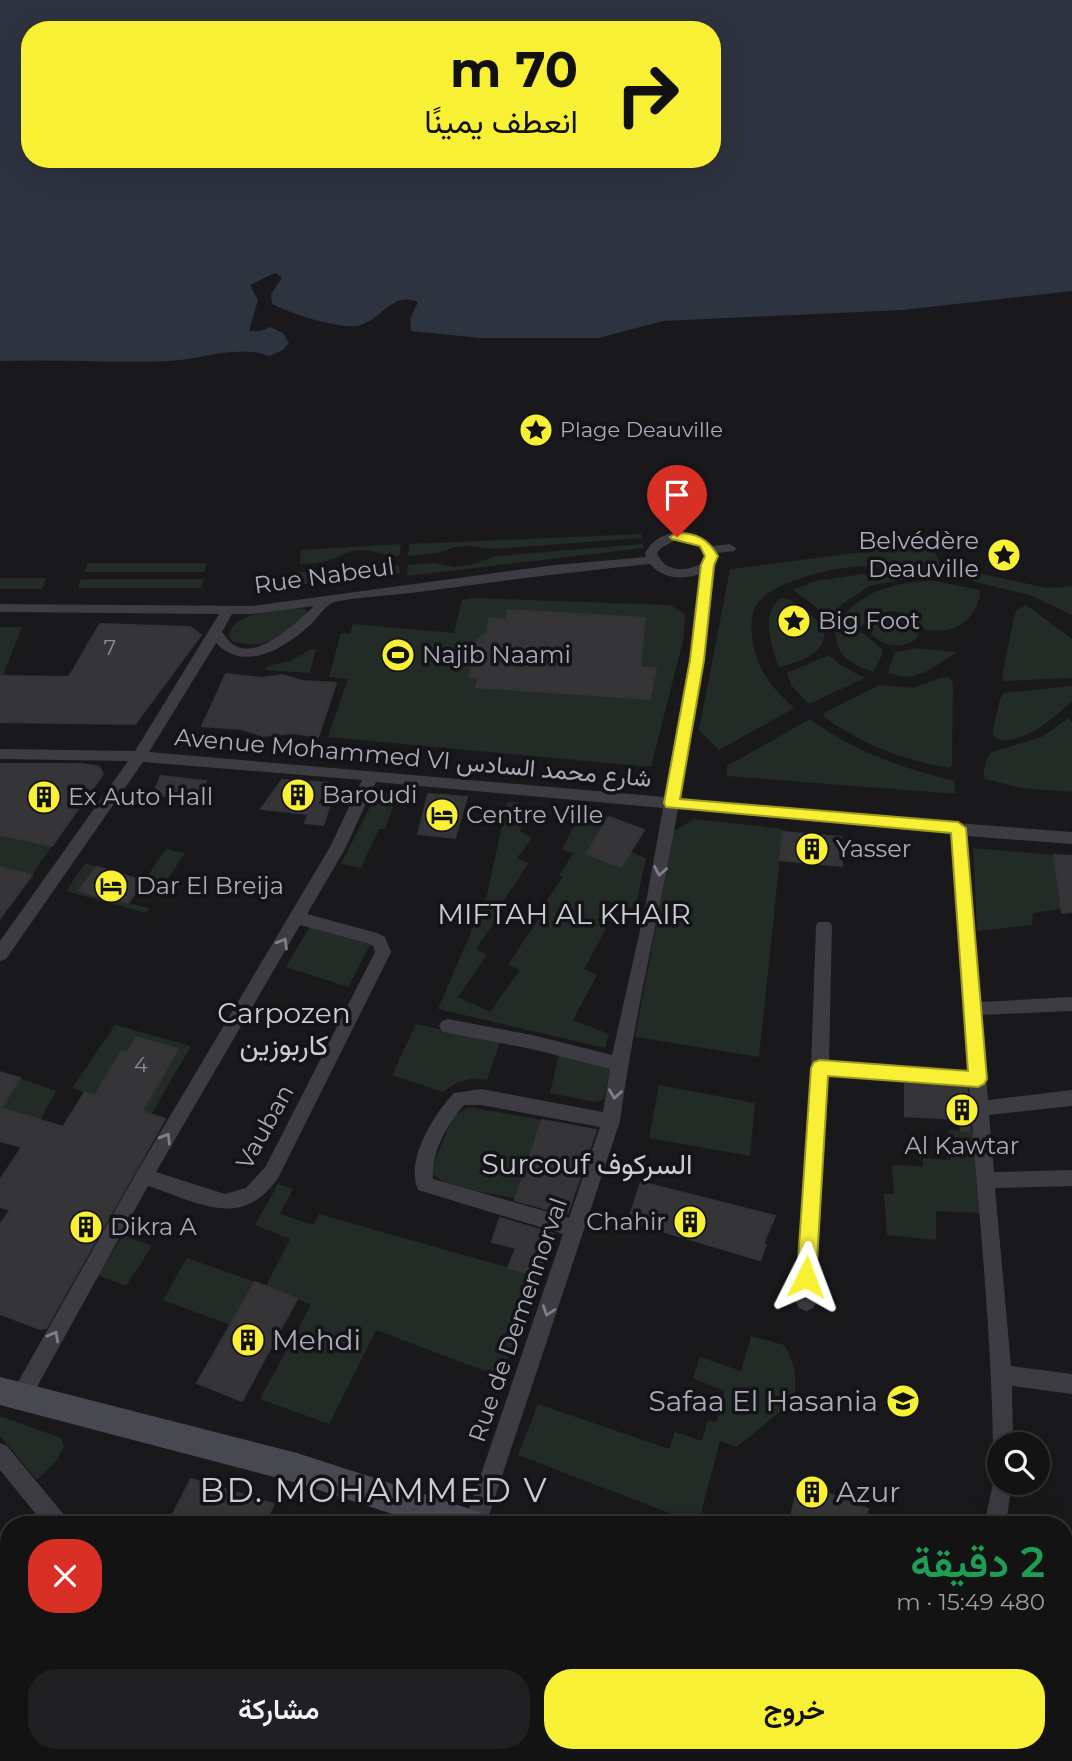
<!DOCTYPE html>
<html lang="ar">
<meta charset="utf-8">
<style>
:root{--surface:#131314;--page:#202022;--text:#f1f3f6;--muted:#9d9ea0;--line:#323234;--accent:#f8f034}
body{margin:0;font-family:Montserrat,Vazirmatn,sans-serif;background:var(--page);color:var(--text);direction:rtl;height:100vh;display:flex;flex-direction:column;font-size:26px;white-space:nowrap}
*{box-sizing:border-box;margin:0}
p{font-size:23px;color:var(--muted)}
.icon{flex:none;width:38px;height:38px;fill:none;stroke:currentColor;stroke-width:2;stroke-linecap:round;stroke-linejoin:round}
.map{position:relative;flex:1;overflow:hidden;direction:ltr}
.drawer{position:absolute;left:0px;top:1516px;width:1073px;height:247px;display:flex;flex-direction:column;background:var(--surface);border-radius:28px 28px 0 0;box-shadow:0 7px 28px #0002,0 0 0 2px var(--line);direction:rtl}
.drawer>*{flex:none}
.guide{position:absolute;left:21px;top:21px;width:700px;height:147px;border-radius:28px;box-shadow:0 7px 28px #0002,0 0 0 2px var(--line);direction:rtl;background:#f8f034;color:#111;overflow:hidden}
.tools{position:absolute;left:987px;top:1432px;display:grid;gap:14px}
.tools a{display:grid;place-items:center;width:63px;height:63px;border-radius:50%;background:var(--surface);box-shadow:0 7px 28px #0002,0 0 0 2px var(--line);font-size:35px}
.pin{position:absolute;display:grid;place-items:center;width:60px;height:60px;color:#fff;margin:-72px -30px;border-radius:50% 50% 50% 0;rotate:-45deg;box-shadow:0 0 7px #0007}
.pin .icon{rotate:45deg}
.me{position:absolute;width:77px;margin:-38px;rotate:3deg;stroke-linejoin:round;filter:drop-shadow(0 0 5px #0008)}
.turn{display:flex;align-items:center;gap:24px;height:147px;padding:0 28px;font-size:32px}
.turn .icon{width:91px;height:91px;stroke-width:2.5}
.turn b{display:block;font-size:49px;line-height:60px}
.round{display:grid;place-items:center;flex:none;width:74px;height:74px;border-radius:28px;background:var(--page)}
.summary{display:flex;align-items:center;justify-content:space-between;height:119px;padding:0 28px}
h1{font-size:42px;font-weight:600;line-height:52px;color:#1e9e55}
.button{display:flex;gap:14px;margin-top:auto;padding:14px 28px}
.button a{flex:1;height:80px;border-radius:28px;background:var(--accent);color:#111;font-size:28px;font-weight:600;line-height:80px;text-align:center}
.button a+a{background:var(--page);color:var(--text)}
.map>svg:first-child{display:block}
.green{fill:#222b26}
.water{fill:#2e3340;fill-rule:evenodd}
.building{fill:#353437;stroke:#343337;stroke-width:2}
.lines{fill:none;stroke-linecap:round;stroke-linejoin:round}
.street{fill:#3c3c42;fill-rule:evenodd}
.secondary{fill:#484850;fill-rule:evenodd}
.oneway{stroke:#7f7f8b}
.route{fill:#f8f034;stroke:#a19c22;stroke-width:2}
.labels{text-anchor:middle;stroke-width:7;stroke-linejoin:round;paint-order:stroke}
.far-poi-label{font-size:21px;fill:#ababbb;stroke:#141416;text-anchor:start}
.number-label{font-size:21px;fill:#8e8d9a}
.poi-label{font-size:24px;fill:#ababbb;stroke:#141416;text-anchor:start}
.street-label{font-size:24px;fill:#ababbb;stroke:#141416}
.quarter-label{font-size:28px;fill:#ccccd7;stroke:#141416}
.near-poi-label{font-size:28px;fill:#ababbb;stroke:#141416;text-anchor:start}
.near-quarter-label{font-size:33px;letter-spacing:2px;fill:#ccccd7;stroke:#141416}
</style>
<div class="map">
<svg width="1072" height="1761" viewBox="0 0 1072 1761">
<rect width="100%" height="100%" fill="#19191b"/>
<path class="green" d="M641 534 642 538 494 549 469 546 455 547 438 553 408 556 409 544Z
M401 544 399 556C385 557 375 550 361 550 345 550 336 560 323 562 316 564 307 563 300 564L301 550Z
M643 544V548L407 576 408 565 434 563 454 567 471 565 496 556Z
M901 547 903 551 932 547 940 563 936 573C913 569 890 566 866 566 839 566 773 580 757 604 751 613 751 625 752 636 755 667 772 688 794 708L719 750 699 730 730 569Z
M88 563H207L204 572H84Z
M399 565 400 573 296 585 298 572 325 571 336 576H360L384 566Z
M963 570 1047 588 1072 586V615L1030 595 959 578Z
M863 574 916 577 870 586 842 604 830 618 793 590 815 581Z
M0 578H46L42 589H0Z
M81 579H204L201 588H78Z
M930 580 979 590C981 596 979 599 976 606 967 628 947 633 925 630 921 626 919 622 913 618 895 605 875 612 861 627L839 622C859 591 895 583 930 580Z
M472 598 670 605 685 614 683 641 651 767 328 737 348 679 329 677 341 633 350 634 353 624 454 633 462 600Z
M781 598 791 600 823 625C830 653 803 660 781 667L778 665C771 645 760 614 781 598Z
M1026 605 1072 639V678L1004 681 1002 676 1014 617 1017 610Z
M294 608 305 609 309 614C282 634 268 652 233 641L229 637C231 612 275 611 294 608Z
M887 616C901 616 911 620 919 633L918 637C905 651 878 647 869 630 873 621 878 618 887 616Z
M0 627H22L3 676H0Z
M835 628 863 633 882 649V655L873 672C848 662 836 657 835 628Z
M916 648 957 652C937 665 913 686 888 672L895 652Z
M312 649H316L310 673 265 670 268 666 290 661Z
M829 655 842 666 865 678 809 704 791 685 787 673Z
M943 677 949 678 953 683 952 765 950 768C905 761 861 744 823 716L824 713 879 685 913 688Z
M1072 686V701C1056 717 1018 750 994 737L992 734 1000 699 1004 693Z
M1069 718 1072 722V792L1021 788 985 779C982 772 986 758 992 752L1042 737Z
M810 719C853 751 902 768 954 781L956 794 727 776V766Z
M391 791 387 804 394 805 385 829H379L361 868 341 864 375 797 382 792Z
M507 802H519L517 817 525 820 520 831 532 838 517 858 529 863 502 903 506 905 476 949 487 955 458 997 490 1012 520 970 508 964 539 918 536 916 563 877 559 875 573 854 562 849 575 824 565 820 577 806 604 808 602 814 609 817 586 854 621 867 630 852 646 858 635 909 608 901 597 921 608 925 584 969 597 975 573 1020 609 1034 605 1048 438 1009 487 895Z
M694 819 783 829 759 1057 635 1037 674 831Z
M0 835 52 846 32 875 0 867Z
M973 848 1054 855 1062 909 1033 913 1032 925 977 931Z
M166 849 185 853 165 883 147 877Z
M85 863 97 867 79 891 149 908 146 913 66 891Z
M311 924 369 942 370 945 348 987 286 967Z
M416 1024 500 1042 487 1080C468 1076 458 1081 443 1092L392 1075Z
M115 1025 191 1046 151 1115 72 1088Z
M559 1053 611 1066 604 1099 595 1102 550 1093Z
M20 1078 56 1091 40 1120 1 1108Z
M659 1085 755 1103 750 1156 649 1138Z
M469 1107 542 1120 515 1198C496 1194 437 1188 431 1170L453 1116Z
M949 1130 976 1131 981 1213 936 1211V1240L887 1235 884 1194H894L892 1165 923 1166V1158L950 1160Z
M278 1184 293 1189 280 1214 313 1225 319 1214 538 1276 501 1377 376 1330 329 1424 260 1399 311 1305 266 1286 290 1239 255 1225Z
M123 1235 152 1246 126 1286 98 1275Z
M187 1258 255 1282 230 1325 163 1300Z
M751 1336 784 1345C796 1364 797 1379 794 1400L737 1447 720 1441 698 1524 518 1455 538 1404 669 1449 675 1432 702 1441 708 1420 717 1422 724 1391 693 1378 700 1357 741 1371Z
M0 1416 61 1438 64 1446 57 1460 37 1480 0 1436Z"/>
<path class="water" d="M0 0H1072V291L902 310 663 321 599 338H481L411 331 410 319 418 302C393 291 382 318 361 325 343 331 289 313 272 304L271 294 282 278 275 273 250 285 258 300 249 331H261L270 327 283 333 289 343 283 350 269 356C237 344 201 360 168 361 112 363 56 359 0 361ZM30 30H712V159H30Z"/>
<path class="building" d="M508 610 645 618 640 668H656L650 699 476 687 478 678 469 677 476 651 473 644 487 632 489 618 506 620Z
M100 624 190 627 201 635 135 724 0 722V676L69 677Z
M226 674 262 678 282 675 302 681 336 683 318 737 294 733 263 736 242 729 202 726Z
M0 764H82L99 767 103 774 52 846 0 835Z
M161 776 206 781 198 800 153 795Z
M282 780 329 783 317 804 330 805 323 825 305 823 308 814 261 809Z
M428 794 467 797 455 838 418 834Z
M609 817 644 830 621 867 586 854Z
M783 832 841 837 842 866 780 860Z
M1054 855 1072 856V912L1062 913Z
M0 867 32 875 0 918Z
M97 867 144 881 128 903 117 899 114 902 79 890Z
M136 1037 178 1049 142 1111 165 1119 46 1328 40 1329 0 1314V1225L10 1210 0 1207V1180L22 1147 0 1141V1072L20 1078 1 1108 63 1127 85 1092 95 1096 121 1051 127 1053Z
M905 1084 967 1088 970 1131 961 1130 958 1119 905 1116Z
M542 1120 596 1130 568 1212 560 1210V1213L515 1200Z
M641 1182 775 1216 763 1244 766 1245 760 1260 628 1221Z
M500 1218 553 1234 538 1276 508 1268 516 1248 492 1242Z
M255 1282 297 1299 242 1401 197 1383Z
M191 1479 274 1504 264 1524H168Z
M799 1482 868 1509 863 1524H789Z"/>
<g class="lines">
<path class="street" d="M682 532 705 539 713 546 730 544 736 548 735 551 717 553 704 660 680 798 814 812 1072 832V844L967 836 980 1002 1072 997V1011L981 1015 988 1100 1072 1090V1106L989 1115 994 1172 1072 1170V1186L995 1188 1011 1366 1072 1374V1394L1012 1386 1013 1444H999V1453L996 1451 993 1444C991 1324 978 1205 969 1086L828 1076 816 1302 813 1308 806 1311 799 1308 796 1302 811 1068 816 926 818 922H830L832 926 829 1061 968 1071 952 834 678 809C660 913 634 1016 620 1121L486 1524H464L563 1234 418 1190C405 1160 434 1114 454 1093L481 1089 603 1112 610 1069 532 1049 448 1033 442 1031 439 1026 442 1021 448 1019 532 1035 612 1055 645 908 663 808 376 782 345 849 307 914 377 933 385 937 391 952 278 1178C241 1231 198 1202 148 1186L28 1403 21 1406 14 1403 11 1396 14 1389 138 1170 330 847 362 780 143 762 6 959 0 961V941L128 761 0 759V749L135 751 219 614 0 612V604L252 606 555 565 646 557 645 553C654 538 665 533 682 532ZM674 541C688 540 699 543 706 556L703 563C686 572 665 573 657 553L661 548ZM650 564C663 579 682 580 700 574L690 660 665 797 149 752 216 643C244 673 285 648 309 626 316 620 324 607 332 603 346 598 394 595 411 593 491 582 570 572 650 564ZM314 606C298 621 258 661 234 645 229 642 226 636 222 632L232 614H252ZM300 925 367 943 373 946 375 952 266 1166 246 1188 225 1194 156 1172ZM464 1105H481L600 1127 569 1218 433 1179C431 1153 447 1124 464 1105Z
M0 1443 7 1446 65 1516 68 1524H44L0 1470Z
M999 1473V1482H1012L1006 1524H984L995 1475Z
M273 1754H301L304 1761H276Z
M459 1754H485L482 1761H456Z"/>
<path class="secondary" d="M0 1377 297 1453 470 1509 481 1513 485 1524H423L297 1483 0 1405Z
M969 1754H1016L1019 1761H972Z"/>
</g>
<defs><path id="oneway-chevron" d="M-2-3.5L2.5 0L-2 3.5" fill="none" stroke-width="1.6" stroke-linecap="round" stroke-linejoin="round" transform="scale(1.75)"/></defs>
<g class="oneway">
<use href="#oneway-chevron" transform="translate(660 871) rotate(100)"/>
<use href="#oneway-chevron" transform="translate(283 943) rotate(-59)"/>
<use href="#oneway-chevron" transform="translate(615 1094) rotate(98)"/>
<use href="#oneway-chevron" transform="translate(166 1138) rotate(-59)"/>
<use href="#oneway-chevron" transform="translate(548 1311) rotate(109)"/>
<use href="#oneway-chevron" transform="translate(54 1336) rotate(-61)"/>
</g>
<path class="route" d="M677 533C697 533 708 539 718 556L714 565 704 660 680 799 958 822 966 828 987 1079 984 1084 978 1087 828 1076 816 1277 813 1283 806 1286 799 1283 797 1277 811 1068 814 1062 820 1060 968 1071 951 833 666 807 664 803 690 660 701 565 705 556 700 546 672 539 670 537Z"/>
<defs>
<symbol id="sight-disc" viewBox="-11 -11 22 22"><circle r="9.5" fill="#f8f034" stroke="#141416"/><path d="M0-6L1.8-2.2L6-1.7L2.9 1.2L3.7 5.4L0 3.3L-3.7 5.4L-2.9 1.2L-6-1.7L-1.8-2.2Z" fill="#111"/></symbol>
<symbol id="stadium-disc" viewBox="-11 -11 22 22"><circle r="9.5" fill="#f8f034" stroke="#141416"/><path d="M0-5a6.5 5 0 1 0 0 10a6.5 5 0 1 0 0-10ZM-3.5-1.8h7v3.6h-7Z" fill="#111"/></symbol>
<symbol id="building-disc" viewBox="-11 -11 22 22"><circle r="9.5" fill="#f8f034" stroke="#141416"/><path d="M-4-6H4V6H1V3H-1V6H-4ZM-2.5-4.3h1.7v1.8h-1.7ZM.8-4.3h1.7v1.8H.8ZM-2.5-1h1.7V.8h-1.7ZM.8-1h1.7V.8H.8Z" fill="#111"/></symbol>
<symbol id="hotel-disc" viewBox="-11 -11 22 22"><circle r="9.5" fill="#f8f034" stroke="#141416"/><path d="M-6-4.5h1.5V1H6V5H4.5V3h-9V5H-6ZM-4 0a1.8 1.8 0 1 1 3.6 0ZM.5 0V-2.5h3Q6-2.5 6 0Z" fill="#111"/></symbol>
<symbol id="school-disc" viewBox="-11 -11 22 22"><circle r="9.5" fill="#f8f034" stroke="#141416"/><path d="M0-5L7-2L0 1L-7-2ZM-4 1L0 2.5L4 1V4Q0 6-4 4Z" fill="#111"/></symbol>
</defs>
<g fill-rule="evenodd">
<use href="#sight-disc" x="517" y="411" width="38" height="38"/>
<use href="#sight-disc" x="985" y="536" width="38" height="38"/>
<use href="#sight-disc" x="775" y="602" width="38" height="38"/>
<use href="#stadium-disc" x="379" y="636" width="38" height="38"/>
<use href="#building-disc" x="279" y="776" width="38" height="38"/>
<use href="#building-disc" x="25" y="778" width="38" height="38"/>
<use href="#hotel-disc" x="423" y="796" width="38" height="38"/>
<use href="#building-disc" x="793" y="830" width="38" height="38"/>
<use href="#hotel-disc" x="92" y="867" width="38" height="38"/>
<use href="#building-disc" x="943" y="1091" width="38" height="38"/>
<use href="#building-disc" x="671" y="1203" width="38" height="38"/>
<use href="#building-disc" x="67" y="1208" width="38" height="38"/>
<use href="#building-disc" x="229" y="1321" width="38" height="38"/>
<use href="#school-disc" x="884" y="1382" width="38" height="38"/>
<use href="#building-disc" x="793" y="1473" width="38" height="38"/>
</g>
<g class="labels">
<g class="far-poi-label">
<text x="560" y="437">Plage Deauville</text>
</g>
<g class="number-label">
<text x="110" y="655">7</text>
<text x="141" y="1072">4</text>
</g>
<g class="poi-label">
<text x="979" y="549" text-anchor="end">Belvédère<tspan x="979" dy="28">Deauville</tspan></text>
<text x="818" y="629">Big Foot</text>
<text x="422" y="663">Najib Naami</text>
<text x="322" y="803">Baroudi</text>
<text x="68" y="805">Ex Auto Hall</text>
<text x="466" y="823">Centre Ville</text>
<text x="836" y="857">Yasser</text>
<text x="136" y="894">Dar El Breija</text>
<text x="962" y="1154" text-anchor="middle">Al Kawtar</text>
<text x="666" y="1230" text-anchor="end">Chahir</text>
<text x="110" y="1235">Dikra A</text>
</g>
<g class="street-label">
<text transform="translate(324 576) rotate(-8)" y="8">Rue Nabeul</text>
<text transform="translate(413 758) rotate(5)" y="8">Avenue Mohammed VI شارع محمد السادس</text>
<text transform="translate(265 1127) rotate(-61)" y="8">Vauban</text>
<text transform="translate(518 1320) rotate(-71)" y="8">Rue de Demennorval</text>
</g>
<g class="quarter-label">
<text x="564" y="924">MIFTAH AL KHAIR</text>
<text x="284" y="1023">Carpozen<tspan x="284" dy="32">كاربوزين</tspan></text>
<text x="587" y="1174">Surcouf السركوف</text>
</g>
<g class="near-poi-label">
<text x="272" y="1350">Mehdi</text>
<text x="878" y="1411" text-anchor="end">Safaa El Hasania</text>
<text x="836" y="1502">Azur</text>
</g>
<g class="near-quarter-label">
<text x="374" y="1502">BD. MOHAMMED V</text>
</g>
</g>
</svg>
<div class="tools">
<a><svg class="icon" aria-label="search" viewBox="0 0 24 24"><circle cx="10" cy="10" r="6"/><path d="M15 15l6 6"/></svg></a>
</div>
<div class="pin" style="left:677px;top:537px;background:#d93025"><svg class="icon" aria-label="arrive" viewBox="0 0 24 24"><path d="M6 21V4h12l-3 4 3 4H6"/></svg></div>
<svg class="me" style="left:806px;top:1277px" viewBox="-20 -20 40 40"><path d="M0-17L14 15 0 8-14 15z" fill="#f8f034" stroke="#fff" stroke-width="4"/></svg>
<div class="guide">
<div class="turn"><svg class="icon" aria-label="right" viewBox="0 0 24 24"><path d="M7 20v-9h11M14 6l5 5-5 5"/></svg><div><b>70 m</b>انعطف يمينًا</div></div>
</div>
<section class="drawer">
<div class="summary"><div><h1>2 دقيقة</h1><p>480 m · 15:49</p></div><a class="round" style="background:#d93025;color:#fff"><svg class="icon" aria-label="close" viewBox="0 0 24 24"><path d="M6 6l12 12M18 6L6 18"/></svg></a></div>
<div class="button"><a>خروج</a><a>مشاركة</a></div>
</section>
</div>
